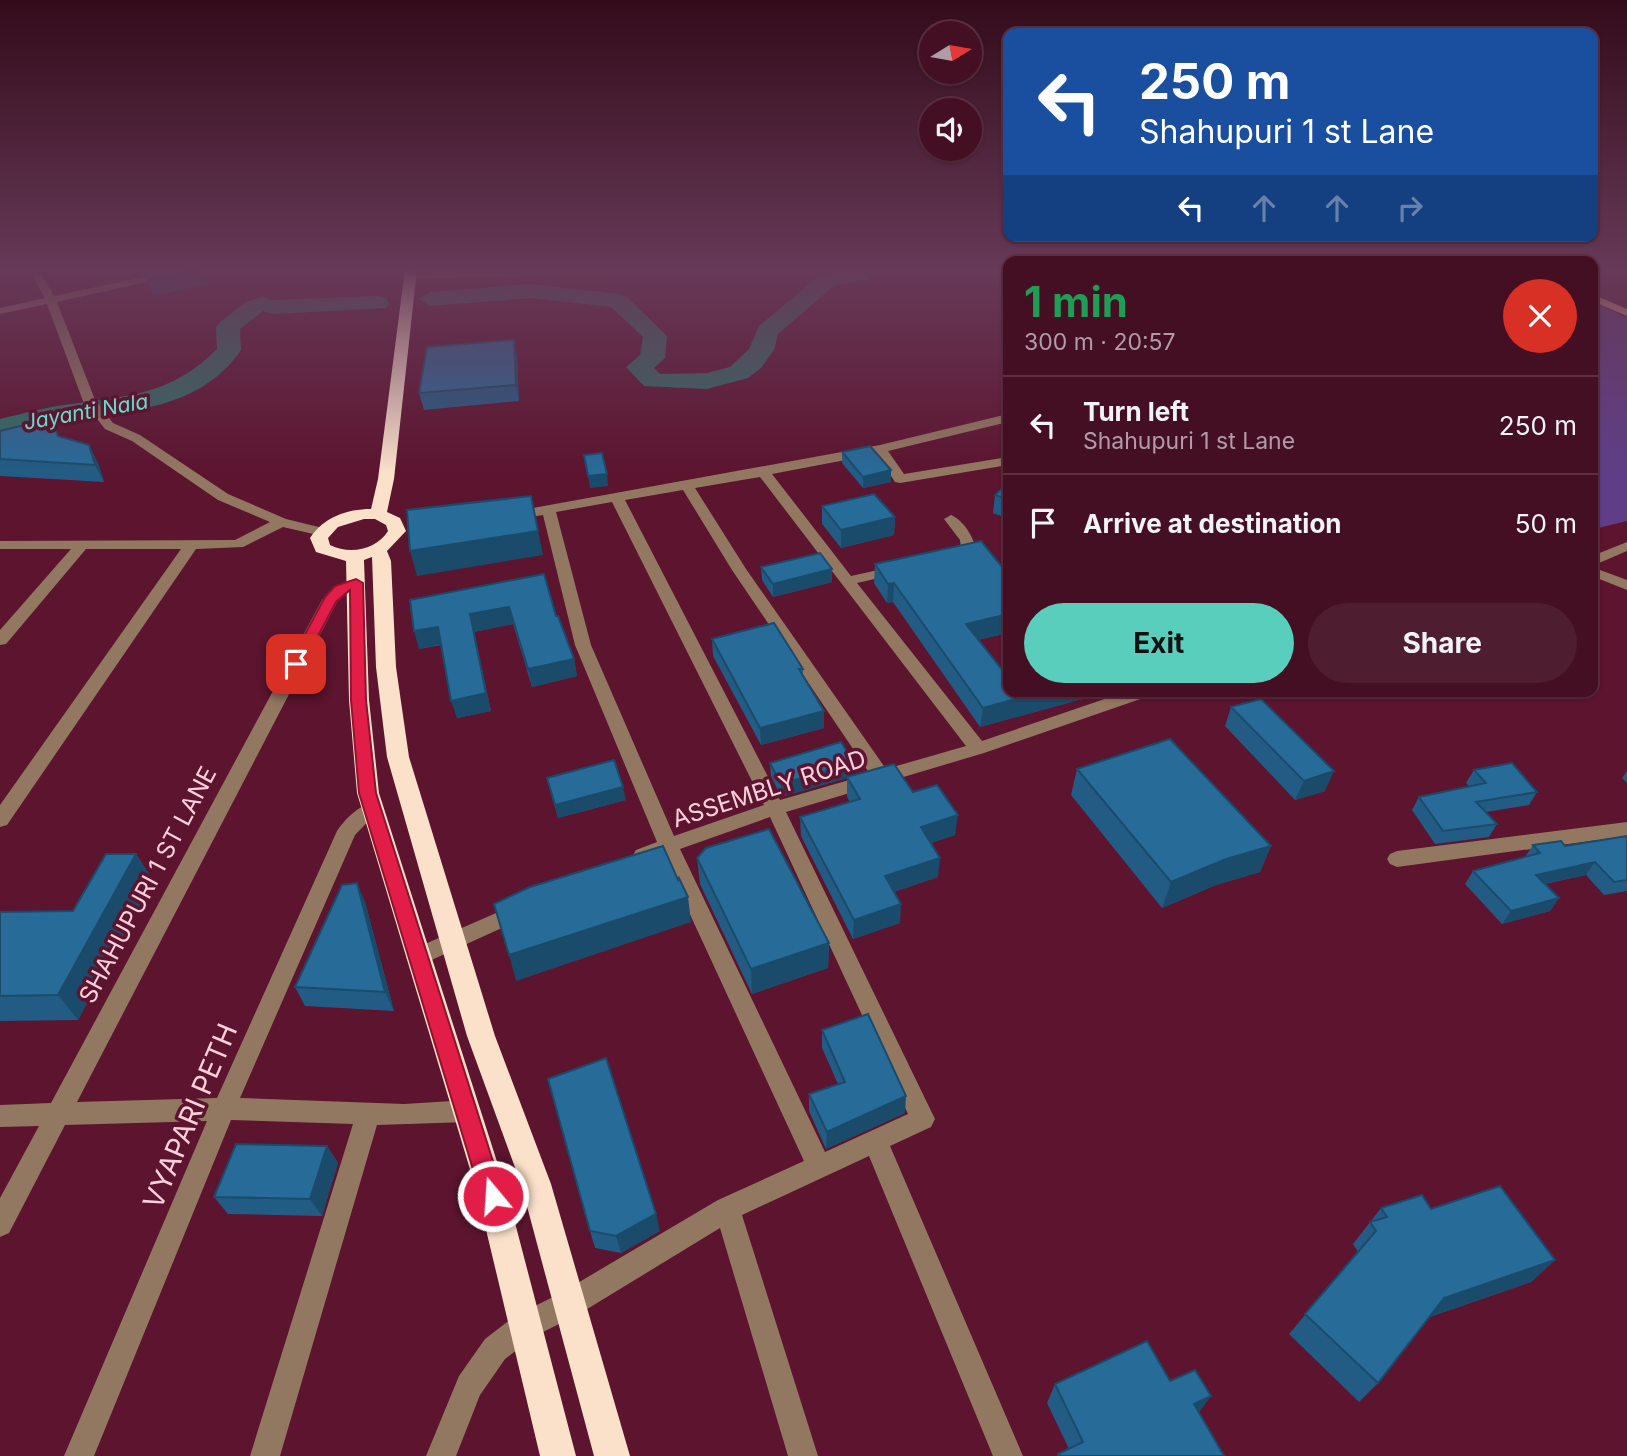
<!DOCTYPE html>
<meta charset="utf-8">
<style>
:root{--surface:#450f23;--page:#4f1d30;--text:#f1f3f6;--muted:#b09ca6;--line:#5d2f41;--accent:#5acebd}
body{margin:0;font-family:Inter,sans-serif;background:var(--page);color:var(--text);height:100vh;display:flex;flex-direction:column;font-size:26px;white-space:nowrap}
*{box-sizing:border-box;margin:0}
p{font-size:23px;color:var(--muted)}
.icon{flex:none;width:38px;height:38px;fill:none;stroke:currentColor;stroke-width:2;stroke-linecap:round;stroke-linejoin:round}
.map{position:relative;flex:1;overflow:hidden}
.side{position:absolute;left:1003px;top:256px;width:595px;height:441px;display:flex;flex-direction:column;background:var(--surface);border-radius:14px;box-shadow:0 2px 5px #0004,0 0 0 2px var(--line)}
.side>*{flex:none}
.top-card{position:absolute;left:1003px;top:28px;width:595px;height:214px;border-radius:14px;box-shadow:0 2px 5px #0004,0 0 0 2px var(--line);background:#1a4fa0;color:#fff;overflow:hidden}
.needle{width:46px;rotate:79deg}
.controls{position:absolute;left:919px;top:21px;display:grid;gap:14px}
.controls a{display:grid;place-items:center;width:63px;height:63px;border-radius:50%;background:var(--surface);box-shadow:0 2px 5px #0004,0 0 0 2px var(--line);font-size:35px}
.pin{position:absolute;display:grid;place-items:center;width:60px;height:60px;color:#fff;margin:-30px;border-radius:14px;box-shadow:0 4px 10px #0006}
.me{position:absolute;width:77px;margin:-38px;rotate:342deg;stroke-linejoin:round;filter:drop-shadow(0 0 5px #0008)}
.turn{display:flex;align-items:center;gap:24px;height:147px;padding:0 21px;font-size:32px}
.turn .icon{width:91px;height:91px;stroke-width:2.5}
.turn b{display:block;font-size:49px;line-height:60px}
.lanes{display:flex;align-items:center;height:66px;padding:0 21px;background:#0003;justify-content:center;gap:35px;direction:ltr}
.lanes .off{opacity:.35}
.round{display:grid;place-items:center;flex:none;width:74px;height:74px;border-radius:37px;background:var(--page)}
.summary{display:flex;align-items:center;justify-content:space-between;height:119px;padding:0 21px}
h1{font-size:42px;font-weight:700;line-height:52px;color:#1e9e55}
.button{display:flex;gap:14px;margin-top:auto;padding:14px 21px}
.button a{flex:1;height:80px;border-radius:42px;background:var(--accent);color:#111;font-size:28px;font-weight:700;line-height:80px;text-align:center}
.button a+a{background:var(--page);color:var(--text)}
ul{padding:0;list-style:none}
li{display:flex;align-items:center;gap:21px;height:98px;padding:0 21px;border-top:2px solid var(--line)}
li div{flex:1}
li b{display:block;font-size:26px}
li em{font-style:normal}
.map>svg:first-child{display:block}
.green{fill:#5f3e87}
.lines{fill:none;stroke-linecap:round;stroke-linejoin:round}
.river{fill:#2f6e65;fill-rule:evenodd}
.minor{fill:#937861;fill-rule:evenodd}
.major{fill:#f3bc8c;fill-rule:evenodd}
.highway{fill:#fbe0ca;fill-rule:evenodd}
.wall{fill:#225c84}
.shaded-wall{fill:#1b4b6b}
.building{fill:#276b99;stroke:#1b4b6b;stroke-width:2}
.route{fill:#e11d48;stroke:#92132f;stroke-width:2}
.labels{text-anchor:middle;stroke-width:7;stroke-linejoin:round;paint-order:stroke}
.far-water-label{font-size:21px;font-style:italic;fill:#5fe1ce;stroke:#5c142f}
.street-label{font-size:24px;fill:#fdd0db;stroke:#5c142f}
.near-street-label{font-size:28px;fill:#fdd0db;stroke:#5c142f}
</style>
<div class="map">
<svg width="1627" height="1456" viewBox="0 0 1627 1456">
<rect width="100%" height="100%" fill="#5c142f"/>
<path class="green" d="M1593 302 1627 318V521L1594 529Z"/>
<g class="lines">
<path class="river" d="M851 269H873L870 279 835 285 778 334 774 350 761 368 748 378 707 389 644 386 626 367 640 355 643 337 611 307 531 298 430 306 419 299 430 292 531 284 618 294 626 296 667 336 665 358 654 368 660 374 707 373 730 367 749 349 759 326 820 275Z
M378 296 386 298 389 303 386 308 273 314 263 311 240 329 241 350C200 410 128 411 63 421 42 424 21 430 0 435V419C21 414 42 408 64 405 125 396 171 396 217 349L216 327 220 322 246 302 262 297 274 300Z"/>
<path class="minor" d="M28 269H38L54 296 182 269H203L57 302 95 400 113 423 140 435 228 494 286 519 327 529 329 532 322 536 283 527 243 547 196 549 7 825 0 827V805L181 549H86L6 644 0 645V630L71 549H0V541L235 540 270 522 218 500 132 441 105 429 83 401 47 304 0 314V308L45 298Z
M555 269 613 271 608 274 411 279 406 276 411 273Z
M1008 414V422L888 451 904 474 1008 457V465L900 483 895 482 877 454 772 474 851 576 896 566 901 567V573L857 583 982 741 1128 691H1154L1152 695 984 753 786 812 935 1119 931 1127 890 1146 1023 1456H993L869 1156 742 1215 818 1456H788L720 1228 579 1314 535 1336 505 1359 480 1395 456 1456H426L459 1376 485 1339 515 1316 559 1294 718 1200 804 1161 663 856 643 862 636 860 633 855 636 850 657 842 575 645 543 515 511 520 504 516 511 512 880 445ZM760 477 966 746 886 769 746 569 695 488ZM683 490 732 570 870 774 780 800 625 500ZM612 502 764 805 674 836 591 645 556 512ZM770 817 908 1114 825 1152 680 849Z
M951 515C963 520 974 537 976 550L954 561 947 557 961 548 960 540 944 519Z
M1627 542V551L1592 566V556Z
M1592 567 1627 580V590L1592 576Z
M356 578 364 583 345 592 337 602 77 1102 217 1098 337 831C345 819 363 800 378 804L380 809 355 835 240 1098 404 1104 468 1100 476 1103 480 1111 476 1119 468 1122 377 1125 280 1456H250L353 1124 231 1120 94 1456H64L207 1121 65 1125 9 1233 0 1237V1198L39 1126 0 1127V1105L51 1103 322 600 335 586Z
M1627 822V836L1397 867 1390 864 1387 859 1390 854 1397 851Z
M519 903 526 905 529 911 526 917 425 963 417 966 409 963 406 957 409 951Z"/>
<path class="major" d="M1592 294 1627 309V316L1592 301Z"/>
<path class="highway" d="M405 269H417L394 479 387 512 400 518 406 531 387 551 391 561 396 667 409 757 495 1036 551 1184 630 1456H594L521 1184 467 1036 387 757 376 667 372 557 364 560 369 700 379 793 508 1196 576 1456H540L478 1196 357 793 349 700 346 561 316 552 310 538C324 517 347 509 371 509L378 479ZM364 519H375L386 525 388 531C376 550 350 555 330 545L328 538 338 527Z"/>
</g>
<path class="wall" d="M139 269H201L207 284 154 296 144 274 142 275Z
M517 356 519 401 424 410 419 393Z
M0 431 61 437 98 463 104 482 0 476Z
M842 452 891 470V482L863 488 842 463Z
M1008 483V528L1005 527 1004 517 993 513 995 495Z
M822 506 895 517 894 535 841 548 822 524Z
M875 564 1008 574V633L978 640 1004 672 1104 693 980 727 893 602 887 603 874 583Z
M761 567 832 569V582L773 597 762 580Z
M410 600 556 616 574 659 577 676 532 687 513 624 474 632 491 711 457 718 442 645 419 649Z
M712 639 803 669V675L824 728 761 745 713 656Z
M1231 707 1325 791 1295 800 1225 726Z
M770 763 854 775 913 792 955 835 931 843 938 877 894 892 900 923 853 939 801 836 800 817 850 802 847 797V778L781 797 771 776Z
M1077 769 1271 846 1260 872 1216 885 1162 908 1071 795Z
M1474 770 1537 792 1529 805 1486 812 1497 824 1489 837 1435 844 1412 810 1419 797 1470 787 1466 783Z
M1627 771V783L1622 778Z
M547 778 626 800 558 818Z
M1627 836V891L1604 895 1586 875 1545 884 1559 898 1550 911 1502 924 1465 884 1473 871 1525 857 1533 845 1565 846Z
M136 854 153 880 78 1020 0 1021V912L73 911Z
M697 858 829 943 828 968 752 994 700 884Z
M365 902 394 1011 305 1006 295 987Z
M822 1030 905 1113 826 1149 809 1111V1094L838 1084 822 1048Z
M327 1146 338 1163 322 1216 228 1214 214 1197Z
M1381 1208 1431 1209 1555 1260 1531 1282 1430 1317 1378 1383 1359 1402 1289 1334 1358 1252 1353 1244Z
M590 1231H660L621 1253 595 1248Z
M1170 1381 1211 1396 1199 1412 1224 1456H1057L1058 1454 1069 1449 1047 1403 1055 1384Z"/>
<path class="shaded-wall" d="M201 269 207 284 154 296 148 280Z
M514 340 517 356 519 401 516 385Z
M89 445 98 463 104 482 95 465Z
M891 470V482L863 488V477Z
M607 474 608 486 590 488 588 476Z
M895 517 894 535 841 548V530Z
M538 531 543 555 417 576 410 551Z
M832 569V582L773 597V584Z
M894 583 893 602 887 603 888 584Z
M509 607 513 624 474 632 491 711 457 718 451 701 470 614Z
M1008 614V633L964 643 966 624Z
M438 627 443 644 419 649 414 631Z
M574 659 577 676 532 687 528 669Z
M1044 691H1105L1104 693 980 727 983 708Z
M824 711V728L761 745 760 728Z
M854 763V776L781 797V784Z
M1334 771 1325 791 1295 800 1304 781Z
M623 787 626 800 558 818 555 805Z
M958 815 955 835 919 847 921 827Z
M1271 846 1260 872 1216 885 1162 908 1171 882 1226 859Z
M136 854 153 880 78 1020 58 995Z
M940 858 938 877 884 895 885 876Z
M1595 862 1586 875 1527 887 1536 875Z
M357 883 365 902 394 1011 385 992Z
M688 897 691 922 516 981 509 955Z
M1559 898 1550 911 1502 924 1511 911Z
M901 904 900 923 853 939 854 920Z
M829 943 828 968 752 994 751 969Z
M906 1096 905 1113 826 1149 827 1132Z
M327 1146 338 1163 322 1216 310 1199Z
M656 1214 660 1231 621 1253 616 1236Z
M1555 1260 1531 1282 1424 1319 1444 1298Z
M1211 1396 1197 1414 1194 1404Z"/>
<path class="building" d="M142 269H200L148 280Z
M514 340 516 385 419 393 427 347Z
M52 418 58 436 89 445 95 465 0 459V431Z
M870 446 891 470 863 477 842 452Z
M602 453 607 474 588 476 584 455Z
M1008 483V509L1007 499 995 495Z
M874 494 895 517 841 530 822 506Z
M531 496 538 531 410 551 407 510Z
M981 541 1008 574V614L966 624 1004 672 1008 671V691H1044L983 708 894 583 888 584 875 564Z
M820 553 832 569 773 584 761 567Z
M544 574 556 616H558L574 659 528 669 509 607 470 614 486 693 451 701 438 627 414 631 410 600Z
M774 623 803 669H799L824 711 760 728 712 639Z
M1261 699 1334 771 1304 781 1231 707Z
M1170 739 1271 846 1226 859 1171 882 1077 769Z
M841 742 854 763 781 784 770 763Z
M614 760 623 787 555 805 547 778Z
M1512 763 1537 792 1476 802 1497 824 1443 831 1419 797 1486 783 1474 770Z
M894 764 913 792 937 785 958 815 921 827 940 858 885 876 901 904 854 920 800 817 860 799 847 777Z
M769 829 829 943 751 969 697 858 706 848Z
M1627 836V880L1614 882 1595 862 1536 875 1559 898 1511 911 1473 871 1540 853 1533 845 1561 841 1565 846Z
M663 846 678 880 679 878 688 897 509 955 494 904 530 887Z
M106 854H136L58 995 0 996V912L73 911Z
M357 883 385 992 295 987 342 885Z
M868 1014 906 1096 827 1132 809 1094 845 1082 822 1030Z
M606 1058 656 1214 616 1236 590 1231 548 1079Z
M236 1144 327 1146 310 1199 214 1197Z
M1500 1186 1555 1260 1444 1298 1378 1383 1305 1314 1376 1231 1370 1222 1387 1217 1381 1208 1422 1195 1431 1209Z
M1147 1341 1170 1381 1195 1370 1211 1396 1194 1404 1224 1456H1059L1058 1454 1083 1442 1055 1384Z"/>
<linearGradient id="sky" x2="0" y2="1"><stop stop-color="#330b1a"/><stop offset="0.57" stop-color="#663a58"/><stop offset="1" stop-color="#663a58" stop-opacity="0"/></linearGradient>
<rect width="1627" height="473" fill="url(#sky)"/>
<path class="route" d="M356 579 363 583 366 700 376 793 504 1196 501 1204 493 1207 485 1204 481 1196 359 793 351 700 350 590 336 602 301 668H291L289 664 325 597 335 586Z"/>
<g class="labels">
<g class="far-water-label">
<text transform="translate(86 412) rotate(-10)" y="7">Jayanti Nala</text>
</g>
<g class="street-label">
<text transform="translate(769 789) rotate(-18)" y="8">ASSEMBLY ROAD</text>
<text transform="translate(148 885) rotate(-62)" y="8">SHAHUPURI 1 ST LANE</text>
</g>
<g class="near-street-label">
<text transform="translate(190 1116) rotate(-67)" y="10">VYAPARI PETH</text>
</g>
</g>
</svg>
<div class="controls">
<a><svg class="needle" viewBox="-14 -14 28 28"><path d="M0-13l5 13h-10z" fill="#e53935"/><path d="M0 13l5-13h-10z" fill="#b09ca6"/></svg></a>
<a><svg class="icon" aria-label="sound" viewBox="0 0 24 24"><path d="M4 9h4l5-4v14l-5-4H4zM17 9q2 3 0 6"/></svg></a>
</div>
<div class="pin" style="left:296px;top:664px;background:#d93025"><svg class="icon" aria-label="arrive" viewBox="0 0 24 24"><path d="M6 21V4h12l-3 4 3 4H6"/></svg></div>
<svg class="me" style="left:493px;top:1196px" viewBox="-20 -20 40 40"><circle r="17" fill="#e11d48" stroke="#fff" stroke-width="3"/><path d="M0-11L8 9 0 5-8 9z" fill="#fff"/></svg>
<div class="top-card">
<div class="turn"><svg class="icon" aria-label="left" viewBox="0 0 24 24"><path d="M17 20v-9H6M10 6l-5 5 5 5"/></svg><div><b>250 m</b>Shahupuri 1 st Lane</div></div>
<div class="lanes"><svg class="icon" aria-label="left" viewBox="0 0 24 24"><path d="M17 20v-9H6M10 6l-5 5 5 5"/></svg><svg class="icon off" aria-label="ahead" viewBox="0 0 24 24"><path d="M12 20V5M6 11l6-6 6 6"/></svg><svg class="icon off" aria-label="ahead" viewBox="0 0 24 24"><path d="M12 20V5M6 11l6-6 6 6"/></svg><svg class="icon off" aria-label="right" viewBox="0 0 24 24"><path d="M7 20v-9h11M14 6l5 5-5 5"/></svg></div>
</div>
<section class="side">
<div class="summary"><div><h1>1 min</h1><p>300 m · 20:57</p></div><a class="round" style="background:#d93025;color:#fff"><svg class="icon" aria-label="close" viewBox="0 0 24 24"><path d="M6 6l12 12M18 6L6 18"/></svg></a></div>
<ul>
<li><svg class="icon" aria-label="left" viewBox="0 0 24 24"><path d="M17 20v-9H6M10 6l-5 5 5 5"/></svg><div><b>Turn left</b><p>Shahupuri 1 st Lane</p></div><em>250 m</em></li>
<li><svg class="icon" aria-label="arrive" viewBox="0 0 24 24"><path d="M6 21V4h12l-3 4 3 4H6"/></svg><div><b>Arrive at destination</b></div><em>50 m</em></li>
</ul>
<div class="button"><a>Exit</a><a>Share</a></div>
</section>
</div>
